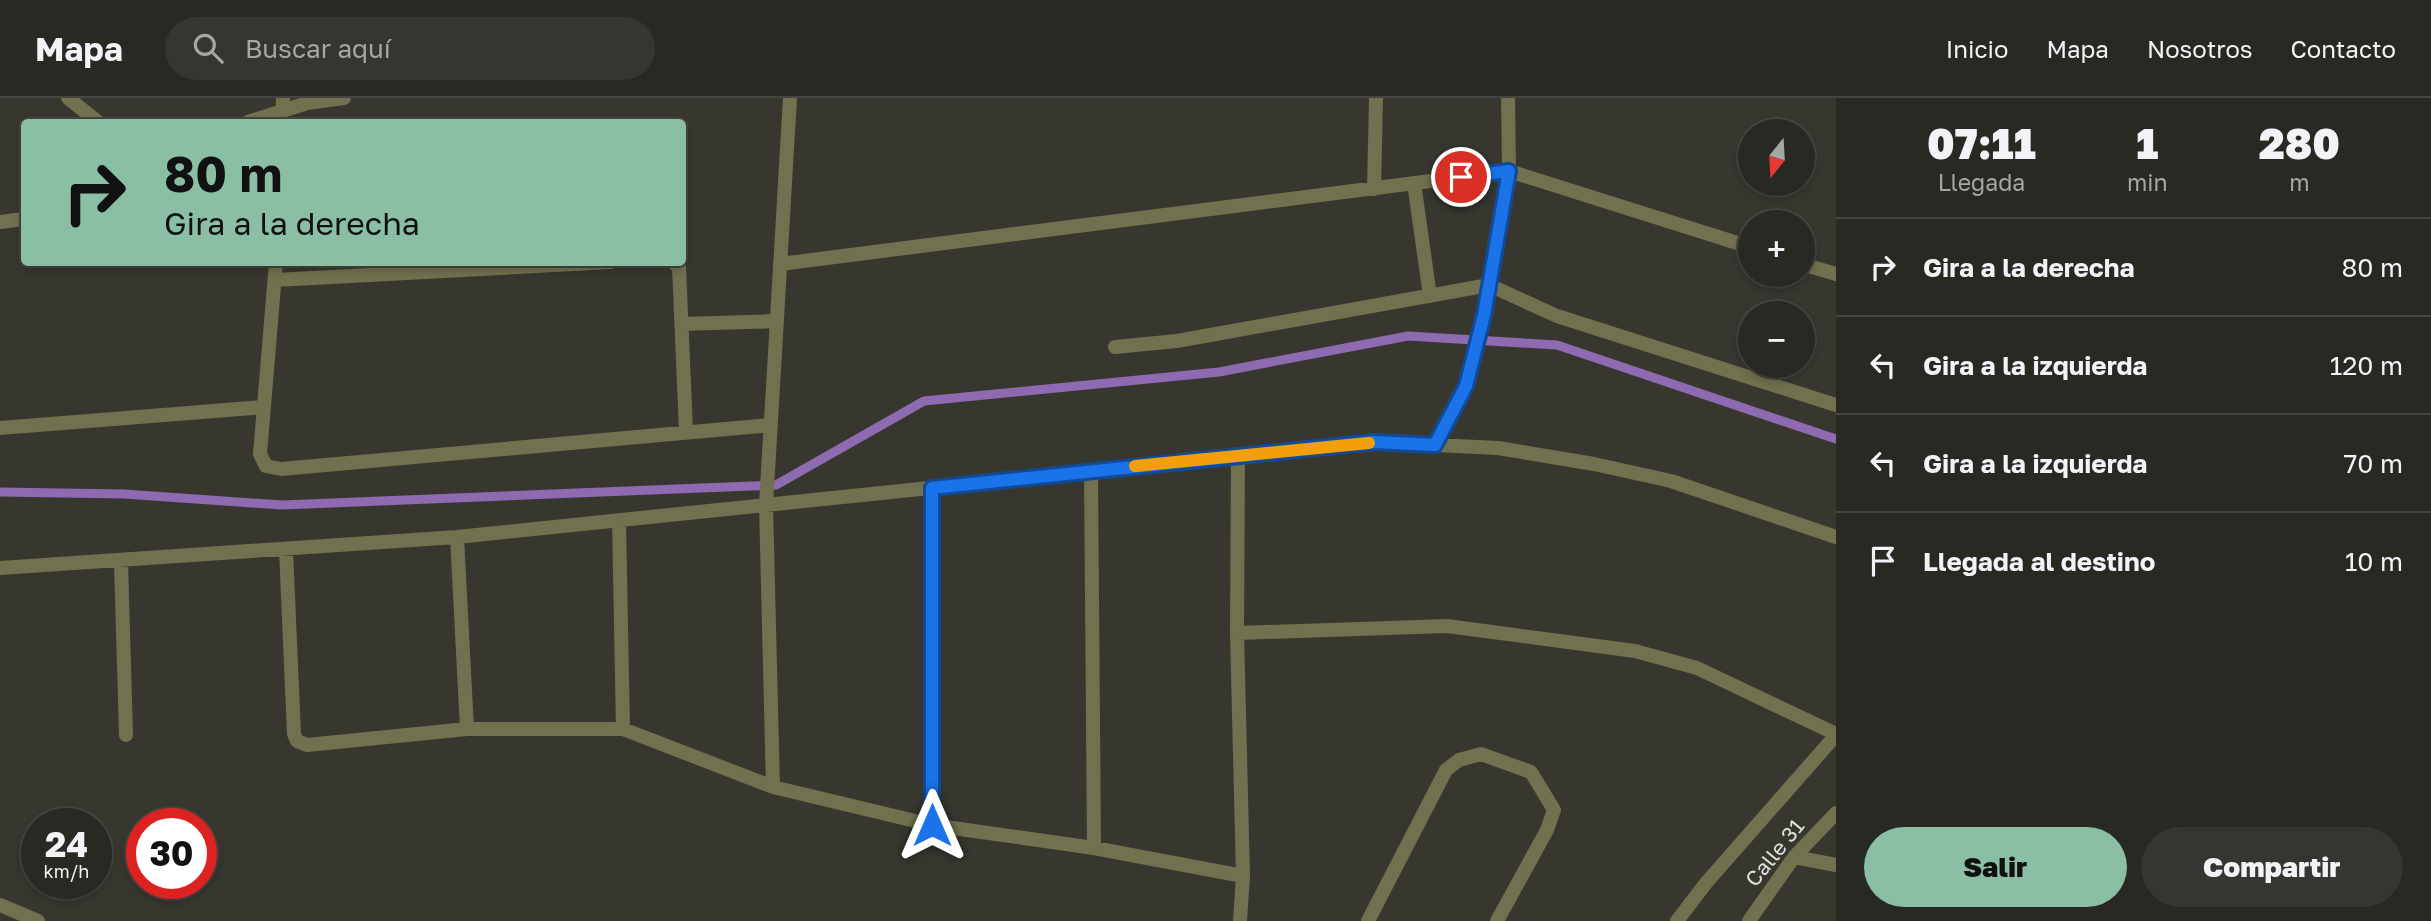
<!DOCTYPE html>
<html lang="es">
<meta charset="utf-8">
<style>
:root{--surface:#292924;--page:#353531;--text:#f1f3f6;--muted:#a5a6a6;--line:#454541;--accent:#8abfa5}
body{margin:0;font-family:"Golos Text",sans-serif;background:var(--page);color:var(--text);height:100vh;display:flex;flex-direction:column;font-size:26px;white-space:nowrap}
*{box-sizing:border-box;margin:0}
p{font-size:23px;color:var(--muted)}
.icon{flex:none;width:38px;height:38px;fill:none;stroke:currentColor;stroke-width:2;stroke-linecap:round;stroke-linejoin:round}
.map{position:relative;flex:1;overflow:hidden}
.details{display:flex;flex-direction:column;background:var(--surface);width:595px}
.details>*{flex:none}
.hud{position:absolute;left:21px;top:21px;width:665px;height:147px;border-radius:7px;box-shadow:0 4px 10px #0003,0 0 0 2px var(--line);background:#8abfa5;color:#111;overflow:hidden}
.needle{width:46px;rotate:198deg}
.tools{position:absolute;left:1738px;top:21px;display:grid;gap:14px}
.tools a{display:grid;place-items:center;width:77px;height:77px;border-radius:50%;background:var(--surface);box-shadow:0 4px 10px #0003,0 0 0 2px var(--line);font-size:35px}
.speed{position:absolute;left:21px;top:710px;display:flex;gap:14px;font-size:35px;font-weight:700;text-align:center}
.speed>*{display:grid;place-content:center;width:91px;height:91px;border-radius:50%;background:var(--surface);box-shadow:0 4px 10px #0003,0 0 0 2px var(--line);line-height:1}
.speed small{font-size:18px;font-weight:400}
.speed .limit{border:10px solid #d22;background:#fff;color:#111}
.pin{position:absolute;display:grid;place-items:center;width:60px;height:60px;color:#fff;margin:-30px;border:4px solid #fff;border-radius:50%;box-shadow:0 2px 7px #0007}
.me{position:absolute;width:77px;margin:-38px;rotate:0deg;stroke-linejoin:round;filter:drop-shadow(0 0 5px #0008)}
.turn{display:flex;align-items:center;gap:24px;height:147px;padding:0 28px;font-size:32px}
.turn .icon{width:91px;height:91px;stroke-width:2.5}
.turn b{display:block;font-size:49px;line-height:60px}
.eta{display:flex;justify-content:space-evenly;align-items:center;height:119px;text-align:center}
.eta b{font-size:42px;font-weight:800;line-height:49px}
.button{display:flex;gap:14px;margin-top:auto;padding:14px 28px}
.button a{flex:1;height:80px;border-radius:42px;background:var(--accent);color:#111;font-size:28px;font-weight:800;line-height:80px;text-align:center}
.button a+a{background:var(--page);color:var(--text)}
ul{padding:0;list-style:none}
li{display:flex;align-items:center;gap:21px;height:98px;padding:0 28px;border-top:2px solid var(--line)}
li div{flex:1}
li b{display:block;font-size:26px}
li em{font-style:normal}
header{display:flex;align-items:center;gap:42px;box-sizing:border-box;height:98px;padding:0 35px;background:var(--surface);border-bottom:2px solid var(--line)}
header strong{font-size:33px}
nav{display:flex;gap:38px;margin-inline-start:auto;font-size:24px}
.search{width:490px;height:63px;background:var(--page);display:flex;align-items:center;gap:18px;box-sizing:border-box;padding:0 24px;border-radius:38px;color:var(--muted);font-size:26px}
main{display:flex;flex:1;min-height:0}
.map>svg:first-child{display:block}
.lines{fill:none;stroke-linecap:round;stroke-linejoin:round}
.stream{stroke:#8e6bb1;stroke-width:9}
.minor{stroke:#71714f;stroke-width:14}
.route-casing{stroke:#114b97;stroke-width:18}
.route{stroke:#1a73e8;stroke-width:12}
.slow{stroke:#f59e0b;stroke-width:12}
.labels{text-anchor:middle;stroke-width:7;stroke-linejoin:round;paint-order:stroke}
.street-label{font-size:21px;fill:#e1e1dc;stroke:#373730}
</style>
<header>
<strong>Mapa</strong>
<div class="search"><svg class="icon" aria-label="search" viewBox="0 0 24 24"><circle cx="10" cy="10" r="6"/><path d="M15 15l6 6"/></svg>Buscar aquí</div>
<nav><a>Inicio</a><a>Mapa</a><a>Nosotros</a><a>Contacto</a></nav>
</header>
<main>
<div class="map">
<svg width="1836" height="823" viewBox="0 0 1836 823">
<rect width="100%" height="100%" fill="#373730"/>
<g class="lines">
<path class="stream" d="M0 394 124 396 282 407 776 387 924 303 1219 274 1408 238 1557 247 1836 341"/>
<path class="minor" d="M68 0 98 24
M248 24 307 5 344 0
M282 24 283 0
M1414 85 1430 198
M1374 91 1376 0
M0 124 24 121
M276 164 260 356 266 368 281 371 771 327
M673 164 679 169 686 333
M780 166 1509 73 1750 149
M1802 166 1836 176
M275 182 611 164
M681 226 777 223
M1115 249 1177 243 1489 187 1557 218 1836 307
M0 330 264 309
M1435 347 1466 288 1484 217 1509 73 1508 0
M1238 356 1237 535 1243 778 1240 823
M1091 373 1094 750
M619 422 623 631
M457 439 467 631
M286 452 294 636 297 643 307 647 467 631H623L773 689 932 727 1094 750 1243 778
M121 464 126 637
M0 470 457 439 1374 344 1498 350 1594 366 1671 383 1836 439
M1237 535 1447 528 1635 553 1697 570 1836 636
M773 689 766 407 790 0
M932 727V390
M1794 759 1836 767
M0 807 38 823
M1368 823 1446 672 1459 662 1481 656 1531 674 1554 712 1547 732 1497 823
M1677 823 1706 785 1836 637
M1749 823 1794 759 1836 715"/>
</g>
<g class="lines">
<defs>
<path id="route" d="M932 727V390L1374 344 1435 347 1466 288 1484 217 1509 73 1461 79"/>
</defs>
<use href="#route" class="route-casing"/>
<use href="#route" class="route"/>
<path class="slow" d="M1135 368 1369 345"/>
</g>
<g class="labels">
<g class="street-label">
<text transform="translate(1775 755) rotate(-51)" y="7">Calle 31</text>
</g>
</g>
</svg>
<div class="tools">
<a><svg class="needle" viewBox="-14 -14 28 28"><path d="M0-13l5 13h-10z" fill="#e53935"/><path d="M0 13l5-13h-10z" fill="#a5a6a6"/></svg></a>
<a>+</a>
<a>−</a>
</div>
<div class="speed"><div>24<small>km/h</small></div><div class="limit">30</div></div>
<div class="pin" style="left:1461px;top:79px;background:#d93025"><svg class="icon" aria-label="arrive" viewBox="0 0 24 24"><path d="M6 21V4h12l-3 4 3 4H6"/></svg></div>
<svg class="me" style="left:932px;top:727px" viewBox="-20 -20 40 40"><path d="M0-17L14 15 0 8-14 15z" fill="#1a73e8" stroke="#fff" stroke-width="4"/></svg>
<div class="hud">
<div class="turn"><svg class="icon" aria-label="right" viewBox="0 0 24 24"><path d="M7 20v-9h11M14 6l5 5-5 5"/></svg><div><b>80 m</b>Gira a la derecha</div></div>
</div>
</div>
<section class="details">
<div class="eta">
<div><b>07:11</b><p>Llegada</p></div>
<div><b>1</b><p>min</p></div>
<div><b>280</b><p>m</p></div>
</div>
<ul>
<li><svg class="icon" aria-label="right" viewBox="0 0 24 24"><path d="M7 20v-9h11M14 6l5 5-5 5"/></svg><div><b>Gira a la derecha</b></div><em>80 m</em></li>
<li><svg class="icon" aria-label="left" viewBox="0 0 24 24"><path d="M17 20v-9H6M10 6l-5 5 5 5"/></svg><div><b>Gira a la izquierda</b></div><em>120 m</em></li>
<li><svg class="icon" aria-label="left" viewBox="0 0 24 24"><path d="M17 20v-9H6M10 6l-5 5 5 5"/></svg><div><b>Gira a la izquierda</b></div><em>70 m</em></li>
<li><svg class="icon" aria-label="arrive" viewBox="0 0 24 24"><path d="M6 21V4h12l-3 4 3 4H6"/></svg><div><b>Llegada al destino</b></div><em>10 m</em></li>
</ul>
<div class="button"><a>Salir</a><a>Compartir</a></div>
</section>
</main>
